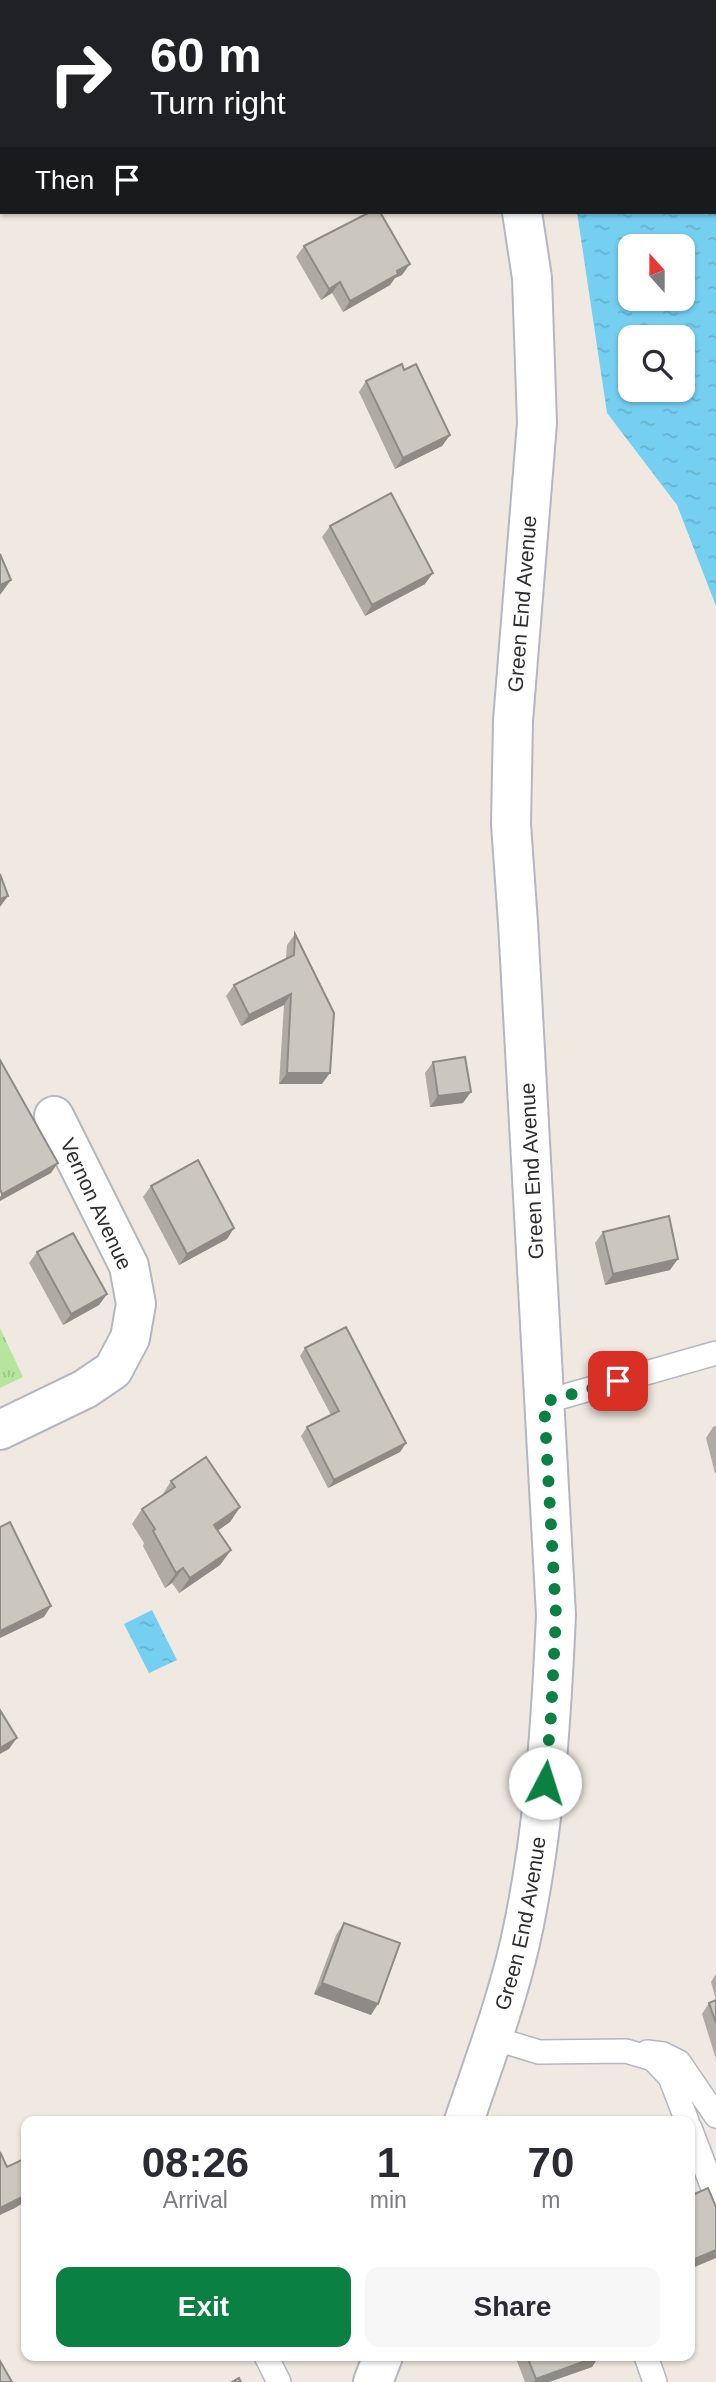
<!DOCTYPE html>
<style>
:root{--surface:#fff;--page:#f7f7f7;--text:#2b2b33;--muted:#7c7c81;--accent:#0b8043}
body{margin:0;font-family:Helvetica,sans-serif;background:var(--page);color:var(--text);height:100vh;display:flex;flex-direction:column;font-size:26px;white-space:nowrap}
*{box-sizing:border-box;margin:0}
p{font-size:23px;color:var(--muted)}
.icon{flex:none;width:38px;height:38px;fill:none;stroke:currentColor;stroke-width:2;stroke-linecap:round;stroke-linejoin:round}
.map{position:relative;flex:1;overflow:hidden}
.side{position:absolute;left:21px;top:2116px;width:674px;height:245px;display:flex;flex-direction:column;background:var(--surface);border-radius:14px;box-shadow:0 2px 5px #0004}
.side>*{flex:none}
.hud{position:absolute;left:0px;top:0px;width:718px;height:214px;box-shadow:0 2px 5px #0004;background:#202124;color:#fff;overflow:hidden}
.needle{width:46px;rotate:339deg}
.controls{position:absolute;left:618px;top:234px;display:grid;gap:14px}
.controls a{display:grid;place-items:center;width:77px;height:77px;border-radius:14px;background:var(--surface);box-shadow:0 2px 5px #0004;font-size:35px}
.pin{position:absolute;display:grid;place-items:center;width:60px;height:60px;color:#fff;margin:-30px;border-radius:14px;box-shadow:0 4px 10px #0006}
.me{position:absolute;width:77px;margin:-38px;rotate:5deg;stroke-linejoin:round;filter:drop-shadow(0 0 5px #0008)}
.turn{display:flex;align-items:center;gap:24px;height:147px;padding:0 35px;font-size:32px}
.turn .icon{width:91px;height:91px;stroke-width:2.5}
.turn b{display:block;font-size:49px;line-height:60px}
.then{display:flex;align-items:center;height:66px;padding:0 35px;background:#0003;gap:14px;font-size:26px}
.eta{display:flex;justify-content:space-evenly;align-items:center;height:119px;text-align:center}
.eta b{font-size:42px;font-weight:800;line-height:49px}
.cta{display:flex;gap:14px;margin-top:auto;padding:14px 35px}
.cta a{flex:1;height:80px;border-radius:14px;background:var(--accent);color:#fff;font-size:28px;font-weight:800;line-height:80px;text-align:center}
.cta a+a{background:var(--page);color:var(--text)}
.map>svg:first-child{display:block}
.grass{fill:url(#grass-tufts)}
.water{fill:url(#water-ripples);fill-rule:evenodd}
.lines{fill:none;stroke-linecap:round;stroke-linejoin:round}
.service-casing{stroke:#b4b7c1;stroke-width:26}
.minor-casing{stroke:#b4b7c1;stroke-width:42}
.tertiary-casing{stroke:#b4b7c1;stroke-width:42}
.service{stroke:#fff;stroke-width:23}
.minor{stroke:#fff;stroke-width:38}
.tertiary{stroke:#fff;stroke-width:38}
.wall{fill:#afaba4}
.shaded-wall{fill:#8e8b86}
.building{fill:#cbc7bf;stroke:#8e8b86;stroke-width:2}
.route{stroke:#0b8043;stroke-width:12;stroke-dasharray:0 21.6}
.labels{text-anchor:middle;stroke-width:5;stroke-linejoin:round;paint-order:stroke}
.street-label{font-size:21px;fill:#2e2e2e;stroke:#fff}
</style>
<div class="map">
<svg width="716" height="2382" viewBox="0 0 716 2382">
<defs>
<pattern id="grass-tufts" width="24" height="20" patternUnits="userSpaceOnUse" patternTransform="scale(1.75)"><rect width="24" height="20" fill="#b6e59e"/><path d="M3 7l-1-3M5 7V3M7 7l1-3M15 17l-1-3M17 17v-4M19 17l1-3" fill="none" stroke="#9dc588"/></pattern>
<pattern id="water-ripples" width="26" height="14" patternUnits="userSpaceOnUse" patternTransform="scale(1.75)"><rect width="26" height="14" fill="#75cff0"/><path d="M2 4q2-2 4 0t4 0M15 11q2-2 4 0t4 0" fill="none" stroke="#66b2ce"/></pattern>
</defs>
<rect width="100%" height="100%" fill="#efe9e1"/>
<path class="grass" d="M0 1328 23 1377 0 1388Z"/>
<path class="water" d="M584 0H716V606L677 505 607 413 577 212H716V2H584ZM630 247H682V299H630ZM630 338H682V390H630Z
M152 1610 177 1660 149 1673 124 1624Z"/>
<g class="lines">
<defs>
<path id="service" d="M544 1402 716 1353
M493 2038 539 2052 626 2051 653 2059 670 2077 687 2121
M647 2052 663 2054 679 2062 716 2116
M690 2128 716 2196
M266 2356 279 2382
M646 2356 655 2382"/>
<path id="minor" d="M0 1430 85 1389 113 1370 130 1338 136 1304 129 1266 54 1116"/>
<g id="tertiary">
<path d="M441 0 442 2"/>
<path d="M532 2 533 0"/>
<path id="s1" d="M464 2121C484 2062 506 2004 520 1943 544 1835 551 1726 556 1615L518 923 511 824 513 721 537 423 532 278 522 212"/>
<path d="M373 2382 383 2356"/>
</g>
</defs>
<use href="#service" class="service-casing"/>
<use href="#minor" class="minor-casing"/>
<use href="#tertiary" class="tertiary-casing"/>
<use href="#service" class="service"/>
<use href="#minor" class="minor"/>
<use href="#tertiary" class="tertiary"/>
</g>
<path class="wall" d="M126 0H234V2H126Z
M304 246 402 275 395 278 390 285 343 312 332 293 321 300 296 257Z
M404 370 450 435 442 446 395 469 359 392 366 381Z
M330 526 425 584 365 616 322 537Z
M295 934 322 1084H279L284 1005 241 1026 226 996 234 985 286 958 287 945Z
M433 1062 463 1103 430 1107 425 1073Z
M151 1186 234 1228 227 1239 179 1265 143 1197Z
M603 1232 670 1270 605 1285 595 1243Z
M37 1252 107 1294 99 1305 63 1325 29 1263Z
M305 1348 406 1443 400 1452 328 1488 301 1436 307 1427 331 1415 300 1356Z
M716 1426V1473H715L706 1438 713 1427Z
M171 1481 240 1507 230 1522 218 1531 231 1550 220 1565 179 1593 172 1583 165 1588 143 1546 144 1543 132 1524 142 1509 161 1497Z
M344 1923 371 2015 314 1994 336 1935Z
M716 1974V2000L711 1982Z
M716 2000V2059L702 2014 709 2003Z
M515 2356H599L592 2367 549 2382H525Z"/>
<path class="shaded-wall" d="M410 264 402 275 395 278 390 285 343 312 350 301Z
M340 282 332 293 321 300 329 289Z
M450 435 442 446 395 469 403 458Z
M433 573 425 584 365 616 372 605Z
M11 580 0 595V585Z
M8 896 0 907V899Z
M291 994 284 1005 241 1026 249 1015Z
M287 1073H330L322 1084H279Z
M471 1092 463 1103 430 1107 438 1096Z
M58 1163 51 1173 0 1201V1197L2 1194Z
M234 1228 227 1239 179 1265 187 1254Z
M678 1259 670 1270 605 1285 613 1274Z
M107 1294 99 1305 63 1325 71 1314Z
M406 1443 400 1452 328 1488 334 1480Z
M240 1507 230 1522 203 1540 214 1525Z
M231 1550 220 1565 179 1593 190 1578Z
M183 1568 172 1583 165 1588 176 1573Z
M51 1606 44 1617 0 1638V1631Z
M17 1738 9 1749 0 1754V1748Z
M322 1983 378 2004 371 2015 314 1994Z
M26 2195V2201L15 2208 0 2215V2208Z
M716 2250V2258L690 2269V2261Z
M599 2356 592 2367 549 2382H533L536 2379Z"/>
<path class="building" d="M135 0H234V2H135Z
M370 212H380L410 264 397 271 398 274 350 301 340 282 329 289 304 246Z
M402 364 404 370 416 364 450 435 403 458 366 381Z
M391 493 433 573 372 605 330 526Z
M0 554 11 580 0 585Z
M0 874 8 896 0 899Z
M295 934 334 1013 330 1073H287L291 994 249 1015 234 985 294 955Z
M465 1057 471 1092 438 1096 433 1062Z
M0 1060 58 1163 2 1194 0 1189Z
M198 1160 234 1228 187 1254 151 1186Z
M669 1216 678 1259 613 1274 603 1232Z
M73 1233 107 1294 71 1314 37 1252Z
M346 1327 406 1443 334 1480 307 1427 339 1411 305 1348Z
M206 1457 240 1507 214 1525 231 1550 190 1578 183 1568 176 1573 153 1531 155 1529 142 1509 175 1487 171 1481Z
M10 1522 51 1606 0 1631V1527Z
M0 1710 17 1738 0 1748Z
M344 1923 400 1943 378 2004 322 1983Z
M716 2000V2023L709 2003Z
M0 2152 7 2167 26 2158V2195L0 2208Z
M708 2188 716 2207V2250L690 2261V2196Z
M527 2356H599L536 2379Z
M0 2361 12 2382H0Z
M239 2378 241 2382H232Z"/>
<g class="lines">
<path class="route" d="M545 1783 551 1716 556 1615 544 1402 618 1381"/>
</g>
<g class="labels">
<g class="street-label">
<text dy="7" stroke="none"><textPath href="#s1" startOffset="1530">Green End Avenue</textPath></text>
<text transform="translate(532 1171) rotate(-93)" y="7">Green End Avenue</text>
<text transform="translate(96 1204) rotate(65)" y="7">Vernon Avenue</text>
<text dy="7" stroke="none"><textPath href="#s1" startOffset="206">Green End Avenue</textPath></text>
</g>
</g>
</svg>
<div class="controls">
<a><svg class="needle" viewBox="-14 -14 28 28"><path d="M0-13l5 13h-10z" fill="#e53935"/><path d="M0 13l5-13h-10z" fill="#7c7c81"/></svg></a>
<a><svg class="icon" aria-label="search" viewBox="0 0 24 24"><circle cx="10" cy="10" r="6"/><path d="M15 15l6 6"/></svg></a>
</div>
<div class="pin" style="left:618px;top:1381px;background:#d93025"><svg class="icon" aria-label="arrive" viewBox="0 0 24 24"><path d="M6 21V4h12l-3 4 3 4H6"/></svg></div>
<svg class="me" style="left:545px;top:1783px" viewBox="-20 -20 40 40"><circle r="19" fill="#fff"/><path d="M0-13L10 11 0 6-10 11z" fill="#0b8043"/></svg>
<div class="hud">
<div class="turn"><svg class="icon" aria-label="right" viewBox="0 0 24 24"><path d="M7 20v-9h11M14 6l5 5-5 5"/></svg><div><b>60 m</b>Turn right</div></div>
<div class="then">Then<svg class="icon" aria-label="arrive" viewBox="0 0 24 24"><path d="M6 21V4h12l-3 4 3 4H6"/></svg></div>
</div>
<section class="side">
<div class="eta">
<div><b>08:26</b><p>Arrival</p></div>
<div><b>1</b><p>min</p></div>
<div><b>70</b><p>m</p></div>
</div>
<div class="cta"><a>Exit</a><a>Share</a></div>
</section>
</div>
